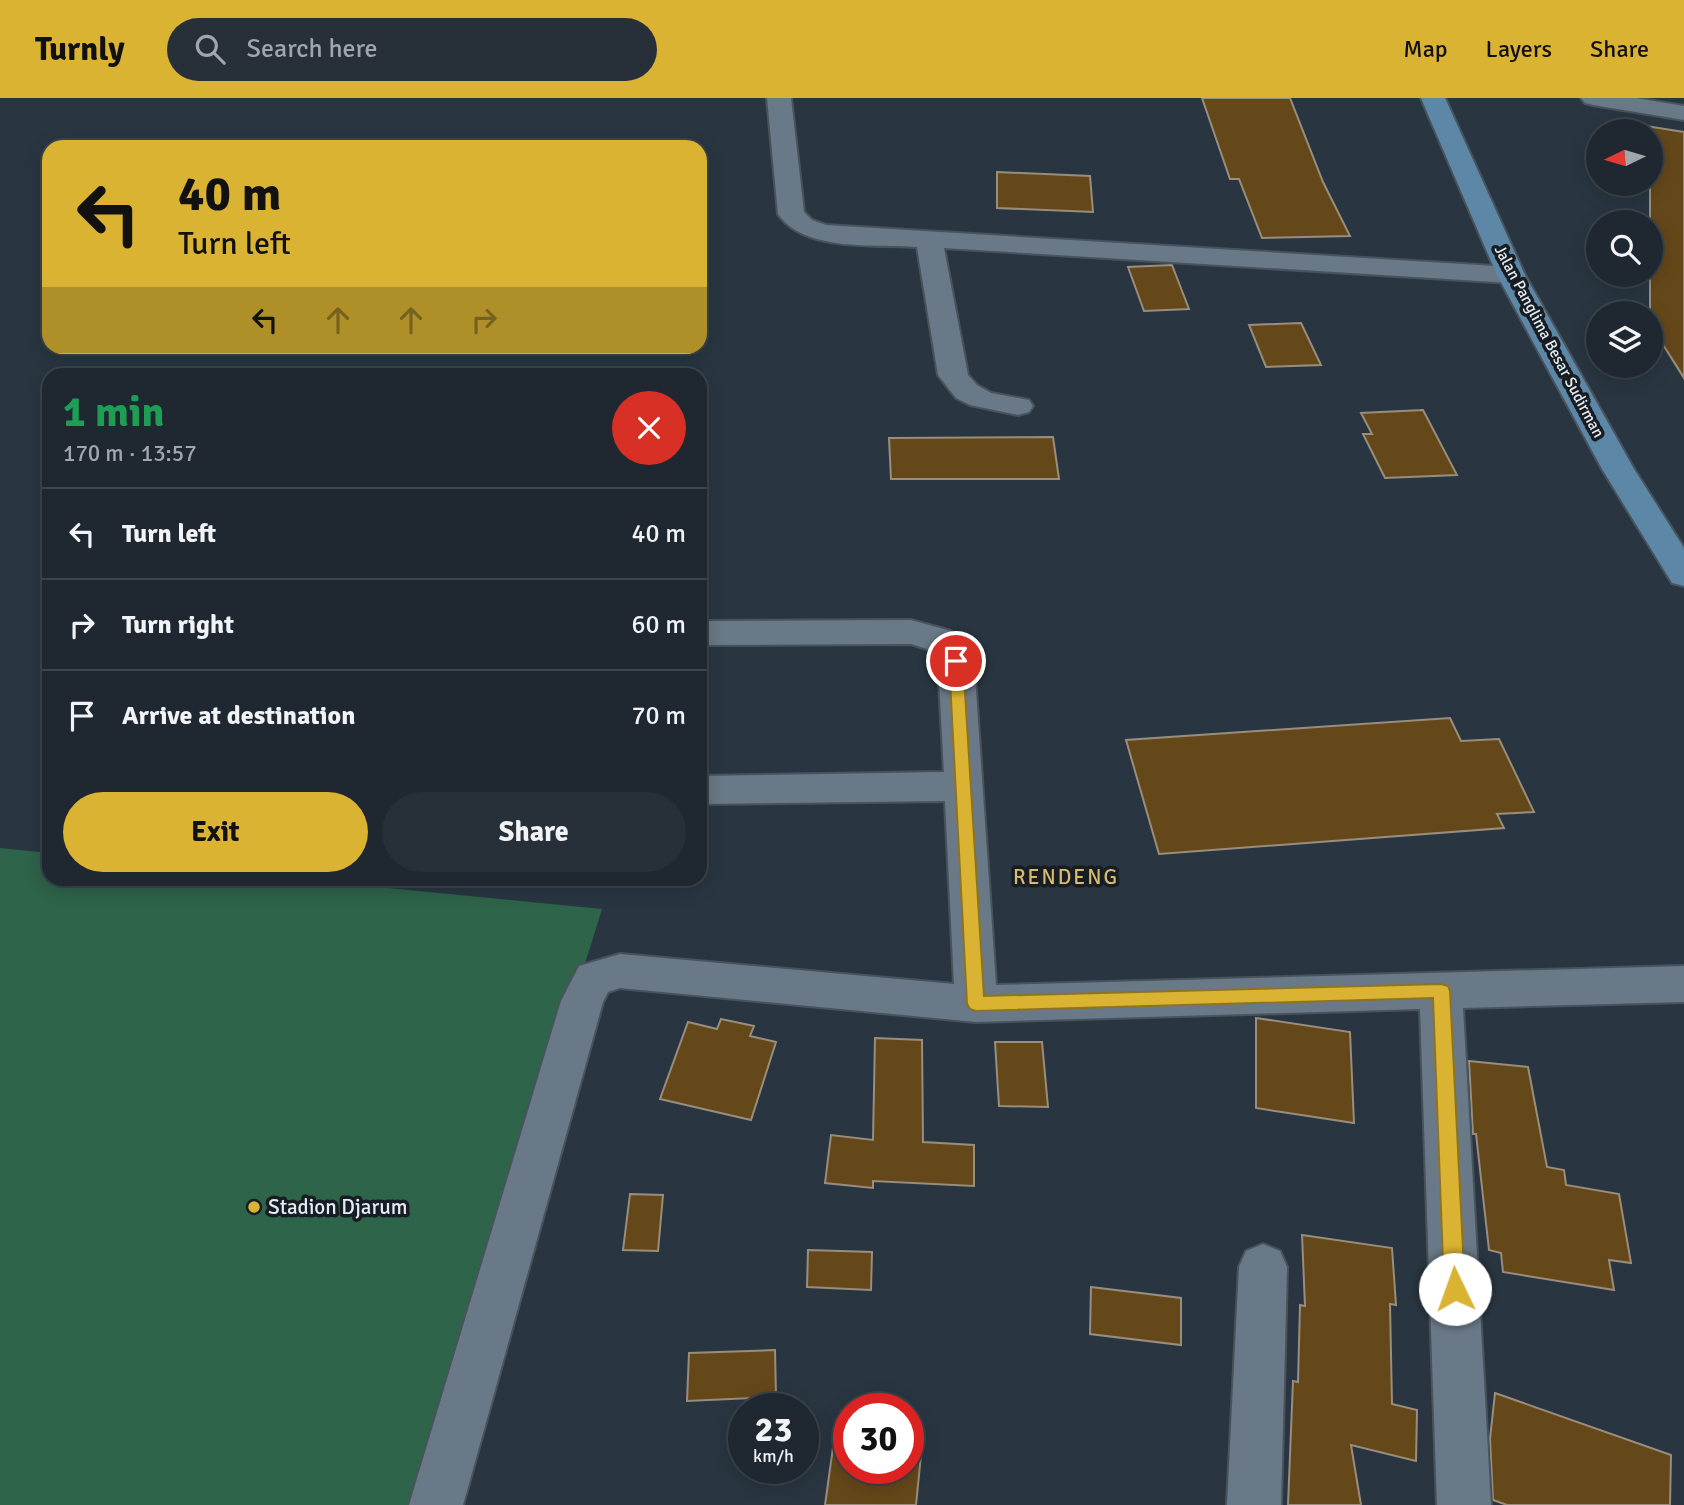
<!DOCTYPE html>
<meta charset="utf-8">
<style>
:root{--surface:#1f2831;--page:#273039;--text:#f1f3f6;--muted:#a1a6ab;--line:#3c444d;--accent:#dab333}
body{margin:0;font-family:Signika,sans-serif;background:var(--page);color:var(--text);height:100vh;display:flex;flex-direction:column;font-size:26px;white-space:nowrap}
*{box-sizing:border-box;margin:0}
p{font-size:23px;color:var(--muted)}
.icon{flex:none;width:38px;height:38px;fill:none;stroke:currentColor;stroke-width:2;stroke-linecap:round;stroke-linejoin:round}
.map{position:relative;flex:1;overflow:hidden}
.sheet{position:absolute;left:42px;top:270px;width:665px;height:518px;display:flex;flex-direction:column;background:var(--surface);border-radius:21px;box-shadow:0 4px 18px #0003,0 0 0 2px var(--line)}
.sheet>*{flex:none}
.hud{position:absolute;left:42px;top:42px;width:665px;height:214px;border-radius:21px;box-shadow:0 4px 18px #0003,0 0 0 2px var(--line);background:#dab333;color:#111;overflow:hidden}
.needle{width:46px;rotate:265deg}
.fabs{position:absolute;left:1586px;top:21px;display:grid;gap:14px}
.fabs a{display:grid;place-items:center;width:77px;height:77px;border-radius:50%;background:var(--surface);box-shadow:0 4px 18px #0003,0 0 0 2px var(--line);font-size:35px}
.speed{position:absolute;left:728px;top:1295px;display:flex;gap:14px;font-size:35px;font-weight:700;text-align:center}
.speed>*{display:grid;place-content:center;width:91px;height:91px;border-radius:50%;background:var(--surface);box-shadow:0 4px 18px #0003,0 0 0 2px var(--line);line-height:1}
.speed small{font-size:18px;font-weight:400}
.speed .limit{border:10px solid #d22;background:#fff;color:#111}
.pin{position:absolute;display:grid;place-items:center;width:60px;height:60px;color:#fff;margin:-30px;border:4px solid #fff;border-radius:50%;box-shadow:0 2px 7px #0007}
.me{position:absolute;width:77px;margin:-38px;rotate:357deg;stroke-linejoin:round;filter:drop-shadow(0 0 5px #0008)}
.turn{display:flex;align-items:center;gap:24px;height:147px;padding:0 21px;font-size:32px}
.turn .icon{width:91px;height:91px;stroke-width:2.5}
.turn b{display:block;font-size:49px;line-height:60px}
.lanes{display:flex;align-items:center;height:66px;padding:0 21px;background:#0003;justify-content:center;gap:35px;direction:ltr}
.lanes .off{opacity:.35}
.round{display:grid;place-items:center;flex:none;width:74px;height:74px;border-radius:37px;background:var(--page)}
.summary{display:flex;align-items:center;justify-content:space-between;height:119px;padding:0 21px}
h1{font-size:42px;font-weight:700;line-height:52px;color:#1e9e55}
.cta{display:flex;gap:14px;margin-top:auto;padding:14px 21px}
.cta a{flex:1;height:80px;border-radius:42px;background:var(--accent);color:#111;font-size:28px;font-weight:700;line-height:80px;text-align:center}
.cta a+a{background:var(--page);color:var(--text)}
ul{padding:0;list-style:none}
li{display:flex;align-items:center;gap:21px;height:91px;padding:0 21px;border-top:2px solid var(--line)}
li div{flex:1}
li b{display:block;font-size:26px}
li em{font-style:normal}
header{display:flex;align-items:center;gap:42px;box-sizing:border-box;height:98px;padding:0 35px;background:var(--accent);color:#111}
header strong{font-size:33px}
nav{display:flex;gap:38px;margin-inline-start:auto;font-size:24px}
.search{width:490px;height:63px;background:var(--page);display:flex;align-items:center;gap:18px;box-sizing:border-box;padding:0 24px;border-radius:38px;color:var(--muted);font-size:26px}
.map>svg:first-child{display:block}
.green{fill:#2e6449}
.building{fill:#65481a;stroke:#998d7d;stroke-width:2}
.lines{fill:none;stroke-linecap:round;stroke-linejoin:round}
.minor-casing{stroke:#48535d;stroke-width:4}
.major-casing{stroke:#48535d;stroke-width:4}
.minor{fill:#6a7987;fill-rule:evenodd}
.major{fill:#5d87a7;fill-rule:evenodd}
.route{fill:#dab333;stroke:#8e7421;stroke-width:2}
.poi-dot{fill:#dab333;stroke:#171d22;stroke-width:2.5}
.labels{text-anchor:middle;stroke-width:7;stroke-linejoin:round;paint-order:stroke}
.far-street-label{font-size:16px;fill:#e4edf4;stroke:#171d22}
.quarter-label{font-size:21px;letter-spacing:2px;fill:#d7bc71;stroke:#171d22}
.near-poi-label{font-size:21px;fill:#e4edf4;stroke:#171d22;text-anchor:start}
</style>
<header>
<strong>Turnly</strong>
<div class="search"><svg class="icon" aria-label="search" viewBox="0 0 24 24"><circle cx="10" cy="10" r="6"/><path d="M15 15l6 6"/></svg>Search here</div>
<nav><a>Map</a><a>Layers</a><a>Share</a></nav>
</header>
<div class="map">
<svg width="1684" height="1407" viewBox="0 0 1684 1407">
<rect width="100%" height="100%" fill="#293641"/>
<path class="green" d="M0 750 49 755V780L298 781 602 811 416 1407H0Z"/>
<path class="building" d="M1202 0H1290L1323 84 1350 138 1262 140 1239 81H1230Z
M1621 24 1684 34V280L1650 226V33H1626Z
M997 74 1090 78 1093 114 997 110Z
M1172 167 1189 211 1144 213 1128 169Z
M1301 225 1321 267 1266 269 1249 227Z
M1423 312 1457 377 1385 380 1363 336H1372L1361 315Z
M1053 339 1059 381H891L889 340Z
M1450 620 1461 643 1499 641 1534 714 1497 716 1504 730 1159 756 1126 642Z
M1256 920 1350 934 1354 1025 1256 1010Z
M721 921 754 928 750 938 776 944 751 1022 660 1001 688 924 717 931Z
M875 940 922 942 923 1044 974 1047V1088L873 1083V1090L825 1085 831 1037 873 1042Z
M995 944H1042L1048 1009 999 1008Z
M1469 963 1528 969 1547 1069 1564 1072 1566 1087 1619 1096 1631 1165 1609 1162 1614 1192 1503 1174 1501 1155 1489 1152 1476 1036H1473Z
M630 1096 663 1097 658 1153 623 1152Z
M1302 1137 1392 1150 1396 1207 1390 1206 1392 1306 1417 1312 1416 1363 1351 1347 1361 1407H1288L1293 1283 1298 1284 1300 1207 1305 1208Z
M808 1152 872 1154 871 1192 807 1189Z
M1091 1189 1181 1200V1247L1090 1236Z
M775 1252 776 1299 687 1303 689 1255Z
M1495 1295 1671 1357 1670 1407H1507L1493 1402 1490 1341Z
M835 1335 849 1337V1370H908V1345L922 1347 916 1407H825Z"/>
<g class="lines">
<defs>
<path id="minor" d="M767 0H791L804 114 812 122 826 127 1511 169 1521 171 1525 177 1521 183 1511 185 944 150 968 277 977 287 991 295 1029 302 1033 308 1029 314 1018 317 970 307 956 300 938 277 917 149C875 146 804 154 778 116Z
M1581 0H1636L1684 8V22L1593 7 1585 5Z
M911 522 951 533 974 563 996 887 1684 868V904L1463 910 1491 1407H1437L1420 911 976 924 620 890 608 894 603 904 463 1407H409L561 903 579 868 620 856 954 886 945 703 700 706V678L944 674 938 565 927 551 911 546 700 547V523Z
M1263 1146 1280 1153 1287 1169 1281 1407H1227L1239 1169 1246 1153Z"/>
<path id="major" d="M1421 0H1445L1525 177 1634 371 1684 450V488L1672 485 1602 371 1497 177Z"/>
</defs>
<use href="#minor" class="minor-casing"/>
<use href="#major" class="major-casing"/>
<use href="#minor" class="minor"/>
<use href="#major" class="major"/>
</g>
<path class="route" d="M956 558 963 563 984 898 1441 886 1448 888 1450 893 1465 1191 1462 1197 1455 1200 1447 1197 1444 1191 1433 900 976 913 970 911 967 906 949 563Z"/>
<circle class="poi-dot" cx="254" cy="1109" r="7"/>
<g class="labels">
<g class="far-street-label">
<text transform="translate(1550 243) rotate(62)" y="6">Jalan Panglima Besar Sudirman</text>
</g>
<g class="quarter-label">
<text x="1066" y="786">RENDENG</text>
</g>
<g class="near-poi-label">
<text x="268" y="1116">Stadion Djarum</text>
</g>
</g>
</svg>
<div class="fabs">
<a><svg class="needle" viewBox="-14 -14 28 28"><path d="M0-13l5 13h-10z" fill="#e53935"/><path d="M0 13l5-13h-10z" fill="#a1a6ab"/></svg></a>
<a><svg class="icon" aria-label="search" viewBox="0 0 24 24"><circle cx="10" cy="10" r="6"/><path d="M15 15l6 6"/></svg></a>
<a><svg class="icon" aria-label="layers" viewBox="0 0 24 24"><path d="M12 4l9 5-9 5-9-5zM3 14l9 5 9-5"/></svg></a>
</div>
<div class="speed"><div>23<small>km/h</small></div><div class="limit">30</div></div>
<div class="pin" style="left:956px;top:563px;background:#d93025"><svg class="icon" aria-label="arrive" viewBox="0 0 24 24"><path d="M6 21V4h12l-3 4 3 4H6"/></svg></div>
<svg class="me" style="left:1455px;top:1191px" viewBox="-20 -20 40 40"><circle r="19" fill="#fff"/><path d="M0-13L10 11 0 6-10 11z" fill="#dab333"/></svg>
<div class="hud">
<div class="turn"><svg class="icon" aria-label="left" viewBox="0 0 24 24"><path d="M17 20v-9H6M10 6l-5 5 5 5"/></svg><div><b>40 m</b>Turn left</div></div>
<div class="lanes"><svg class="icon" aria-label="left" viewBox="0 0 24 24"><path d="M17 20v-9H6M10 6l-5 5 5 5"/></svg><svg class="icon off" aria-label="ahead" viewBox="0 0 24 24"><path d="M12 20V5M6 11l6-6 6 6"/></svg><svg class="icon off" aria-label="ahead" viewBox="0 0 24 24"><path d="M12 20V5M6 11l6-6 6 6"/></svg><svg class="icon off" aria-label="right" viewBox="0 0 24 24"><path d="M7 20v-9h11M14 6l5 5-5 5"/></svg></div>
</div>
<section class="sheet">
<div class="summary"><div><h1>1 min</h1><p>170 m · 13:57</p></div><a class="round" style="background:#d93025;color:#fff"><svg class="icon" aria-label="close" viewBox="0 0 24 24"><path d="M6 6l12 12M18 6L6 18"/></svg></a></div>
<ul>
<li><svg class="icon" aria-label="left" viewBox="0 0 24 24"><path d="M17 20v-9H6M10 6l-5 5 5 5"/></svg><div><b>Turn left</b></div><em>40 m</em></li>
<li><svg class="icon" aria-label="right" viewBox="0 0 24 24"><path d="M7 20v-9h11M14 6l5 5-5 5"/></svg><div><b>Turn right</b></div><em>60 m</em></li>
<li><svg class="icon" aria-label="arrive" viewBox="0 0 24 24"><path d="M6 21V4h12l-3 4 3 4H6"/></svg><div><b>Arrive at destination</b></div><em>70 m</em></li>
</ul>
<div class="cta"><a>Exit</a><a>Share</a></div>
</section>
</div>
